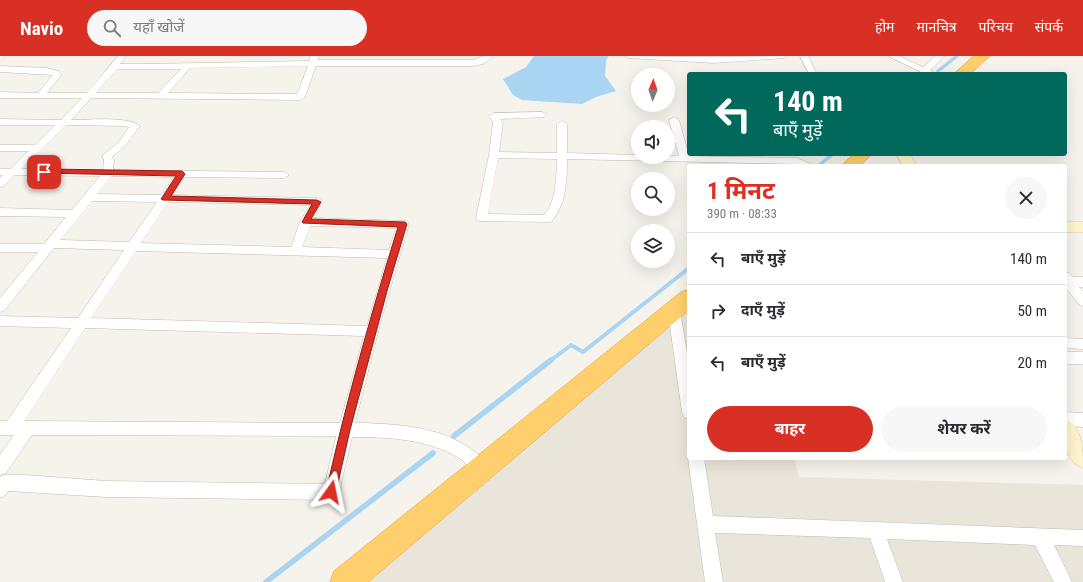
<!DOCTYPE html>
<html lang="hi">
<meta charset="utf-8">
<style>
:root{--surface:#fff;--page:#f7f7f7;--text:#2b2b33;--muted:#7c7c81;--line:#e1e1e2;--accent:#d93025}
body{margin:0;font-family:"Roboto Condensed","Noto Sans Devanagari",sans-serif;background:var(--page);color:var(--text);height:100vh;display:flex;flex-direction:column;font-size:15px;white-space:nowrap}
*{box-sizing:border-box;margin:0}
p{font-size:13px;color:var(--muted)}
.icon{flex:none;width:22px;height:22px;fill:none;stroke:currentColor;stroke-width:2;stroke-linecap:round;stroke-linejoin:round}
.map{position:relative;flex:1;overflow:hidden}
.details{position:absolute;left:687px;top:108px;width:380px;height:296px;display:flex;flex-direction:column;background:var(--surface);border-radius:4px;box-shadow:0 4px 16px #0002}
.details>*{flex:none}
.guide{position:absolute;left:687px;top:16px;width:380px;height:84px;border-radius:4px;box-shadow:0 4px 16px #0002;background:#00695c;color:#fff;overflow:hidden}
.needle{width:26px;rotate:2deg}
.buttons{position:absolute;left:631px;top:12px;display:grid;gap:8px}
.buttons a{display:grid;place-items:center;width:44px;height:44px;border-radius:50%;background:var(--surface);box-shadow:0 4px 16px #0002;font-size:20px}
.pin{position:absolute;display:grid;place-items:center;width:34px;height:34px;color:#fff;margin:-17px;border-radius:8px;box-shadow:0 2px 6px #0006}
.me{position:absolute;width:44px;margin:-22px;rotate:12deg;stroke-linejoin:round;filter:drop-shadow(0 0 3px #0008)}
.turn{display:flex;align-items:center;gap:14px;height:84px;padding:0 20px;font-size:18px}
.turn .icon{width:52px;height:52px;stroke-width:2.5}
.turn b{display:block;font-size:28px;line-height:34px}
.round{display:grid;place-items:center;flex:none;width:42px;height:42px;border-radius:21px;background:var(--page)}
.headline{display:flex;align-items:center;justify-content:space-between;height:68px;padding:0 20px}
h1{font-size:24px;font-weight:700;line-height:30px;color:var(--accent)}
.primary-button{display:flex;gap:8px;margin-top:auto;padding:8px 20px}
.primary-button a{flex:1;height:46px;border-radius:24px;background:var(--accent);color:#fff;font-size:16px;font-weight:700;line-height:46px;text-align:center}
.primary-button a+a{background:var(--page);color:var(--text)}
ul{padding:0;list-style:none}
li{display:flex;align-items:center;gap:12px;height:52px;padding:0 20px;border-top:1px solid var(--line)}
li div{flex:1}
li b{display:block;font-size:15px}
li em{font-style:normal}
header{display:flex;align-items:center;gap:24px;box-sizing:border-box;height:56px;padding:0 20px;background:var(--accent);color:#fff}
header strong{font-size:19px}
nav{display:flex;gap:22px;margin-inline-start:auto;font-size:14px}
.search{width:280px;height:36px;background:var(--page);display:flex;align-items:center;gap:10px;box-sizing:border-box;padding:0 14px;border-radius:22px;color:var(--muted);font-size:15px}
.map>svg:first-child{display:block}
.residential{fill:#eae5da}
.water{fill:#a9d4f2}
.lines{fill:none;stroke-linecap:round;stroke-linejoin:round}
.stream-far2{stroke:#a9d4f2;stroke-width:3.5}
.stream-far1{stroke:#a9d4f2;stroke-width:4}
.stream{stroke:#a9d4f2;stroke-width:5.5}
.street-casing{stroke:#c2bbae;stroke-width:1}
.secondary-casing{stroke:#d6c79b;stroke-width:1}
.highway-casing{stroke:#e0a43c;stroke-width:1}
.street{fill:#fff;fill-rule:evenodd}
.secondary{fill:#fff3cd;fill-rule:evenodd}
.highway{fill:#ffcf6e;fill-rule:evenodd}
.route{fill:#d93025;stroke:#8d1f18}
</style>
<header>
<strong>Navio</strong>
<div class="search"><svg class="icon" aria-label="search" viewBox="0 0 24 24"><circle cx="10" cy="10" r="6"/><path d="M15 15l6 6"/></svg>यहाँ खोजें</div>
<nav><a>होम</a><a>मानचित्र</a><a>परिचय</a><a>संपर्क</a></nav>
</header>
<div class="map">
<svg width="1083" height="526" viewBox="0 0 1083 526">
<rect width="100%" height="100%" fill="#f6f3ec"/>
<path class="residential" d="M689 242V402H794L799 421 1083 429V526H346Z"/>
<path class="water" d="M534 0H609L606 4 605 20 616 35 596 41 582 48 522 44 513 39 503 23 526 11Z"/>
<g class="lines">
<path class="stream-far2" d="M938 15 957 0
M818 110 833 98"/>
<path class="stream-far1" d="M550 305 571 289 583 296 689 212"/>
<path class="stream" d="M454 380 551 304
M266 526 433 397"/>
<defs>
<path id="street" d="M0 0H6L0 4Z
M118 0H126L120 8H145L309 5 310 0H318V4H473L484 0H494L483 8 473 10H316L305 41 300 44 91 42 71 64C86 64 130 60 140 70L125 90 112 101 114 104 113 114 284 116 289 119 284 122 184 121 172 139 317 142 321 143 322 146 314 162 407 165 409 168 380 268 355 367C378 367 413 369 435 376 454 381 482 396 490 414L488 419 482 421C473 418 469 409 461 403 429 383 389 381 352 381L339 436 337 441 331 444 106 441 8 435 6 439 0 442V421L4 419H25L106 425 325 428 336 380 32 379 6 417 0 419V399L14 379H0V365H7L71 272 0 270V260L78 262 124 194 54 192 5 254 0 256V242L38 196H0V188H44L66 161 0 160V152L72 154 100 120 15 119 4 130 0 131V122L3 119H0V113H10L29 95H0V89H35L55 69H0V63L61 64 82 42H0V36L38 37 53 19 0 16V10L46 12 59 15 61 19 47 37H87ZM308 10 297 38 168 37 190 12ZM117 13H181L158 37H96ZM66 69 124 70 129 71 119 86 102 100 104 104 103 114 21 113ZM111 120 174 121 161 139 97 138ZM92 145 157 146 129 186 60 184ZM168 146 310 149 300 166 291 191 141 187ZM310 170 396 172 389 194 302 191ZM136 195 387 202 367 270 91 262ZM85 272 364 280 340 367 24 365Z
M625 0 713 1 788 0 784 2 713 7 629 2Z
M800 0H808L817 18H809Z
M888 0H899L923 11 936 0H945L930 14 936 18H925Z
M542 56 547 59 545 61 500 63 503 66 499 96 557 97V68L562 65 567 68V97L638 99V101L679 100 669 64 674 61 679 64 689 100 797 102 811 108 812 110H799L795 108 567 103C567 126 566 149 551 166L478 165 476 162 489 99 493 66 489 60 494 57ZM498 102 557 103C556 121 557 145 544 159L488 158Z
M1065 216 1069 217 1073 221H1083V231H1079L1083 235V250L1079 248 1065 231Z
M674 250 679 252 680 255 689 309V362L684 361 682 356 668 255 669 252Z
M1065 282 1083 283V293L1065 292Z
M1065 296H1083V308H1065Z
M1065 356 1083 357V371L1065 370Z
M689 400V402H704L713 460 1083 474V490L1054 489 1072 526H1054L1035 489 887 483 903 526H885L870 482 715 477 723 526H705L688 402Z"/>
<path id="secondary" d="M896 98H910L917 110H903Z
M1065 166H1083V176H1065Z
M1065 363C1083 370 1083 394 1083 412 1062 404 1065 381 1065 363Z"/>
<path id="highway" d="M974 0H990L970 18H954Z
M854 98H872L860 110H841Z
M689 234V254L368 526H330L334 515 681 236Z"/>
</defs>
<use href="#street" class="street-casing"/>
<use href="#secondary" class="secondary-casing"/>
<use href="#highway" class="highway-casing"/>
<use href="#street" class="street"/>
<use href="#secondary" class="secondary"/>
<use href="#highway" class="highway"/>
</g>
<path class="route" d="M44 113 182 115 185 118 171 140 317 144 321 146 311 163 405 166 407 168 387 235 350 374 335 440 331 441 327 440 326 436C346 346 371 258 398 171L303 167 302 166 312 148 163 144 161 143 176 120 42 117V114Z"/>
</svg>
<div class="buttons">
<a><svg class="needle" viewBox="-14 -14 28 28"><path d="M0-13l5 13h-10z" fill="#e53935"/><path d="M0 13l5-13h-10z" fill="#7c7c81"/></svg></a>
<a><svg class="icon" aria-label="sound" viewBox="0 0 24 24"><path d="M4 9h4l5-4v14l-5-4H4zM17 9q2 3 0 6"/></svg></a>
<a><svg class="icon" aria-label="search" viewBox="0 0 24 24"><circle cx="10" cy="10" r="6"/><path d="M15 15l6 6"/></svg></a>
<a><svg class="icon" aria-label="layers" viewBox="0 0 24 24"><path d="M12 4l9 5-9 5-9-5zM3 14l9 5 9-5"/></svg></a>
</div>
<div class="pin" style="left:44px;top:116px;background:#d93025"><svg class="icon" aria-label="arrive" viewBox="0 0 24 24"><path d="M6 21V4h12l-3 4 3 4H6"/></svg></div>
<svg class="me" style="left:331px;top:436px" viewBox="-20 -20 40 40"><path d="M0-17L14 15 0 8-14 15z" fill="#d93025" stroke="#fff" stroke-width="4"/></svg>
<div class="guide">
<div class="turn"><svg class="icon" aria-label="left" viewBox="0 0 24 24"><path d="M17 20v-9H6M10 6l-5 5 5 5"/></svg><div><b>140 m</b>बाएँ मुड़ें</div></div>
</div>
<section class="details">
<div class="headline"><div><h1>1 मिनट</h1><p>390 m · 08:33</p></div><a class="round"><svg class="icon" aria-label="close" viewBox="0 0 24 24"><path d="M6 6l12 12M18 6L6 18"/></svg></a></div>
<ul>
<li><svg class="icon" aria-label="left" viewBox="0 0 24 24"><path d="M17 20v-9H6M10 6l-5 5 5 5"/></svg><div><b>बाएँ मुड़ें</b></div><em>140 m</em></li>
<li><svg class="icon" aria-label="right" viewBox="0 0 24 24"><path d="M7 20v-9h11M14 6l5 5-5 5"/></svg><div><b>दाएँ मुड़ें</b></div><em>50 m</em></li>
<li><svg class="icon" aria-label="left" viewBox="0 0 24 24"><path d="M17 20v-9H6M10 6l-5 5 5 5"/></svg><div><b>बाएँ मुड़ें</b></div><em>20 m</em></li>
</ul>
<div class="primary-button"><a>बाहर</a><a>शेयर करें</a></div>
</section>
</div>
